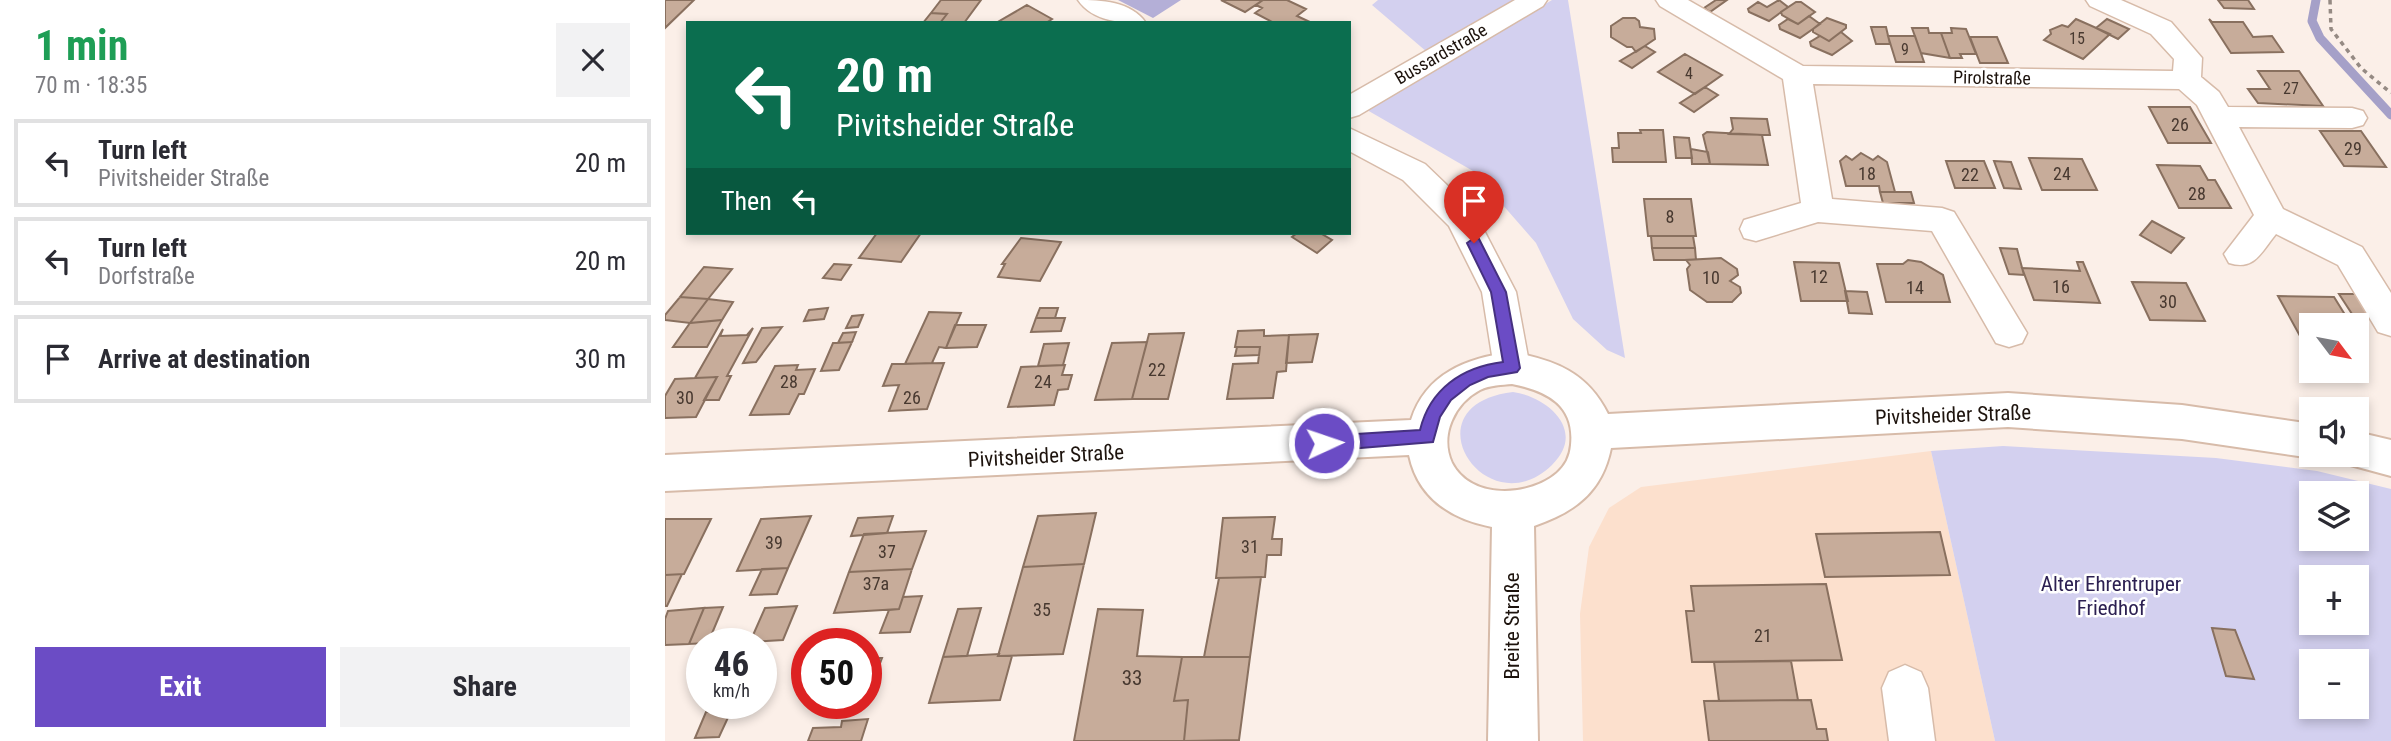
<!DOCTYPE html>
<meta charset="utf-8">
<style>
:root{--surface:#fff;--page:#f2f2f3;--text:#2b2b33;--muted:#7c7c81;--line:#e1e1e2;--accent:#6b4cc5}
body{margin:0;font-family:"Roboto Condensed",sans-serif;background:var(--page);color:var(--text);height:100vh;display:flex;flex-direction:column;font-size:26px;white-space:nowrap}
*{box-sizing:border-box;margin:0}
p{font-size:23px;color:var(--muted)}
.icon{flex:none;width:38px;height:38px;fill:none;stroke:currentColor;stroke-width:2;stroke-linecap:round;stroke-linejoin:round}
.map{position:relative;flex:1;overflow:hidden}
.panel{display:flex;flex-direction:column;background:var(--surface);width:665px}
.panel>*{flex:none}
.guide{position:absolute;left:21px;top:21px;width:665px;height:214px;border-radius:0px;box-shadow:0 4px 10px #0003;background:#0b6e4f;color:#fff;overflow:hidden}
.needle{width:46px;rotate:122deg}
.controls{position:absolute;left:1634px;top:313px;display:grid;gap:14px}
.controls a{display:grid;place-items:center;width:70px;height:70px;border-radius:0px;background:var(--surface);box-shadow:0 4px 10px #0003;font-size:35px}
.speed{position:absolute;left:21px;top:628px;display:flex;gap:14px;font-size:35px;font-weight:700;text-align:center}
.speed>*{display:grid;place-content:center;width:91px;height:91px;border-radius:50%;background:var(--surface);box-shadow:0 4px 10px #0003;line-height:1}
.speed small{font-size:18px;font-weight:400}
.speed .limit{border:10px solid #d22;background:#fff;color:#111}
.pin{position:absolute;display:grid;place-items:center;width:60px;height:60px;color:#fff;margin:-72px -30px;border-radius:50% 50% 50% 0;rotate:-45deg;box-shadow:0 0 7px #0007}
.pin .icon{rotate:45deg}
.me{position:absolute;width:77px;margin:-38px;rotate:87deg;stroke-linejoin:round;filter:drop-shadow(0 0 5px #0008)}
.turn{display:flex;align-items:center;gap:24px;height:147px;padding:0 35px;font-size:32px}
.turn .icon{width:91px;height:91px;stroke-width:2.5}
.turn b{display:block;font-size:49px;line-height:60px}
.then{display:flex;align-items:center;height:66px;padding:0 35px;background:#0003;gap:14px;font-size:26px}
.round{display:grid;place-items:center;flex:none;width:74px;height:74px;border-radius:0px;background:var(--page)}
.headline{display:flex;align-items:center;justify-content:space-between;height:119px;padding:0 35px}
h1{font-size:42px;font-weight:700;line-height:52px;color:#1e9e55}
.button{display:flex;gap:14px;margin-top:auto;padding:14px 35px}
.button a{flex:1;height:80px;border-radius:0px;background:var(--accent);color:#fff;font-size:28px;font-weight:700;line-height:80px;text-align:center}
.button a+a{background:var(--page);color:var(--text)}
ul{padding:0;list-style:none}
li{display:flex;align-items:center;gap:21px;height:88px;margin:0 14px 10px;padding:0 21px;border:4px solid var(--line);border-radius:0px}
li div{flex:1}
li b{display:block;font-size:26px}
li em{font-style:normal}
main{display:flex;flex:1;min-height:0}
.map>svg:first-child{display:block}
.built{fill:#fce0cd}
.green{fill:#d3d0ef;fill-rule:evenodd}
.forest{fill:#b4afd7}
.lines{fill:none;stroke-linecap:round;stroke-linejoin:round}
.stream{stroke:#a5a0c8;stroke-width:9}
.building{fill:#c7ac9a;stroke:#89705f;stroke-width:2}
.minor-casing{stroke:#d7bba9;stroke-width:3}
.major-casing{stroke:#d7bba9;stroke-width:4}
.path{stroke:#958a83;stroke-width:3.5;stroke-dasharray:4.5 4.5;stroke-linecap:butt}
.minor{fill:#fff;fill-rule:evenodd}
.major{fill:#fff;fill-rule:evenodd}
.route{fill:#6b4cc5;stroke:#463180;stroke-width:2}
.labels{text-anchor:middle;stroke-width:5;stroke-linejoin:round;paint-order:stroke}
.far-number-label{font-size:16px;fill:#483930}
.far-street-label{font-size:18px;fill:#1d130d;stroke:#fff}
.number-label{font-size:18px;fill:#483930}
.street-label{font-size:21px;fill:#1d130d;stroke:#fff}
.park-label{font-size:21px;fill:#2c2052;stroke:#fff}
.near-number-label{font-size:21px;fill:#483930}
</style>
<main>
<section class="panel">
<div class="headline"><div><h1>1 min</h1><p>70 m · 18:35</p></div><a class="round"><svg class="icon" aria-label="close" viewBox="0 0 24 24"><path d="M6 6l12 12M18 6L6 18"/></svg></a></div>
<ul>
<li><svg class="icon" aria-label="left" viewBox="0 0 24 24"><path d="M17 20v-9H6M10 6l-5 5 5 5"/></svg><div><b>Turn left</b><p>Pivitsheider Straße</p></div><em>20 m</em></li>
<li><svg class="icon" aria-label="left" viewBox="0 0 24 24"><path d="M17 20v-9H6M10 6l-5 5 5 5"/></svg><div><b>Turn left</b><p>Dorfstraße</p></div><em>20 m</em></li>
<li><svg class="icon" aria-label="arrive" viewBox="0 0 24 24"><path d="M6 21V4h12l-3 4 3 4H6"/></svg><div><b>Arrive at destination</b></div><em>30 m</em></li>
</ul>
<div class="button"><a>Exit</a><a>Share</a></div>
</section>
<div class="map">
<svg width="1726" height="741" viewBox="0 0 1726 741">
<rect width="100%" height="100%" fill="#fbefe8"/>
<path class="built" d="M1266 451 1330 741H918L915 614 924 547 944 508 976 487Z"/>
<path class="green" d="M713 0H852L762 52 707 5Z
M887 0H903L960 358 942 350 908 319 871 243 808 171 702 110Z
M848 392C883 397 922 431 887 465 821 529 740 405 848 392Z
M1338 446 1551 458 1652 471 1726 489V741H1330L1266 451ZM1647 494H1692V539H1647ZM1647 578H1692V623H1647ZM1647 662H1692V707H1647Z"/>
<path class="forest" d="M453 0H516L488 18Z"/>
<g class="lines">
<path class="stream" d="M1651 0 1647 21 1655 38 1726 115"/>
</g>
<path class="building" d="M0 0H29L0 28Z
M276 0H316L299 23H275L282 14 266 13Z
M556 0H598L580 12Z
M598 0H622L641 9 632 16 647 23H609L590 13 597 8 591 5Z
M1051 0H1062L1045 12 1039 8Z
M1114 0 1123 7 1104 21 1084 12 1083 9 1093 2 1102 7Z
M1553 0H1583L1589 9 1559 8Z
M1131 2H1136L1150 12 1133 24 1117 15 1116 12Z
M362 5 387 19 381 23H331Z
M266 13 282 14 275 23H258Z
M1144 16 1155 24 1135 38 1115 29 1114 25 1123 19 1133 24Z
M958 18H970L974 21 975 27 989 29 990 39 971 52 967 47H962L946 37V26Z
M1162 18 1181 25V28L1164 41 1148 32V29Z
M1411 19 1445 34 1418 59 1379 40 1386 34 1385 30 1397 25 1403 27Z
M1442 19 1464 29 1453 39 1431 28Z
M1544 19 1547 22H1578L1588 37 1607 36 1618 52 1566 53Z
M1206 27H1221L1225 44H1211Z
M1247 28H1263L1264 33H1276L1285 58 1256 53Z
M1286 28 1301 29 1311 54H1295L1297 58H1285L1276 33H1287Z
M1176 32 1187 41 1167 55 1146 46 1145 42 1155 36 1164 41Z
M1223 36H1250L1259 62H1231Z
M1305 37H1332L1343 63H1315Z
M980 46 990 52 967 68 955 61Z
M1020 54 1057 75 1030 94 993 72Z
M1593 71H1634L1658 106 1593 103 1583 89H1605Z
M1040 87 1053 95 1029 112 1015 103Z
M1484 107H1525L1546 143H1503Z
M1066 118 1102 119 1105 135 1064 134 1068 129Z
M975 130H998L1001 162H948L947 148H954L953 133H976Z
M1655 131H1696L1721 167 1679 166Z
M1042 132 1097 135 1103 165 1045 164 1038 135Z
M1009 137 1024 138 1027 158H1011Z
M1026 149 1043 152 1045 164H1027Z
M1196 153 1208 160 1213 156 1222 162 1230 192H1215L1214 186H1181L1175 161 1181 156 1187 160Z
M1364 158 1417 159 1432 190H1377Z
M1281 161H1319L1330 188H1290Z
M1329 161 1346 162 1356 189 1339 188Z
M1492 165 1535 166 1543 180H1550L1566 208H1514Z
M1215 192H1246L1249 203H1218Z
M979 199H1026L1031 236H983Z
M1487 221 1519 238 1506 253 1475 235Z
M212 233H256L236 262 194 258Z
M632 233H655L667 240 652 253 627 237Z
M986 236H1028L1030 248H987Z
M356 238 396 242 375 281 333 277 340 264H337Z
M987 248H1030L1031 260H989Z
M1335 248 1352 249 1359 275 1344 274Z
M1056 258 1072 269 1073 275 1065 281 1075 287 1076 293 1067 302H1042L1025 290 1022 269 1025 265 1021 260Z
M1243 260 1256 262 1278 275 1285 302H1221L1212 264H1238Z
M1129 262 1174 263 1183 301H1136Z
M1412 262H1418L1435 303 1369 300 1357 268 1415 271Z
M169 264 186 265 176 280 158 278Z
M39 267 67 269 43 299 15 297Z
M1467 282 1521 283 1540 321 1485 320Z
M1180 291 1202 292 1207 314 1184 313Z
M1674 294H1694L1709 317H1689Z
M1613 296 1669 297 1687 326H1647V336H1635Z
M15 297 43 299 25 323 0 320V315Z
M43 299 68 302 57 320 25 323Z
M163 308 159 319 139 321 144 310Z
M375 308H393L390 318H371Z
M264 312 296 313 281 348 274 347 267 363 240 364Z
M198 315 193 327 181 328 187 316Z
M371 318H400L396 331 366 332Z
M57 320 42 347H8L25 323Z
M290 325H321L312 347 281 348Z
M117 327 91 362 78 363 97 328Z
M88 328 62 376H66L54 400H39L52 377 30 378 58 329 55 336 82 335Z
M599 330V336L624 335 621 371 612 372 608 398 562 399 568 364 593 363 595 347H570L573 331Z
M191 332 187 342 173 343 178 333Z
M519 333 503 399H467L484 334Z
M653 334 647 362 621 363 624 335Z
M187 342 174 370 156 371 168 343Z
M482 342 467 399 430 400 447 343Z
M404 343 398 365 373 366 379 344Z
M572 347H595L594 355 570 356Z
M279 363 262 409 224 411 234 385 218 386 227 364Z
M133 365 131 370 150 369 139 394H134L124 414 85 415 110 366Z
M400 365 397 375H407L403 389 393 390 389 405 343 407 356 367Z
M52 377 31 417 0 418V396L10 379Z
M431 513 419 564 358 567 373 516Z
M146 516 123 568 72 571 96 519Z
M228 516 222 533 186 536 193 518Z
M610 517 607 539H617L616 555H602L600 577 551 578 558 518Z
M0 519H46L19 574 0 575Z
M261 531 247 569 184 572 199 534Z
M1275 532 1285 575 1160 577 1151 534Z
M419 564 398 654 333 656 358 567Z
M123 568 112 594 85 595 97 569Z
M247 569 234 609 169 613 184 572Z
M17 574 2 606H0V575Z
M596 577 585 657H539L554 578Z
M1161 584 1177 660 1027 662 1021 611H1029L1026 586Z
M257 596 245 632 215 633 224 610 234 609 238 597Z
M132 606 118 640 85 642 100 608Z
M58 607 43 643 24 644 39 608Z
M39 608 24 644 0 645V619L3 611Z
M316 608 302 656 278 657 293 609Z
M433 609 478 610 472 656 517 657 509 701 523 700 519 741H409Z
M1547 628 1570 630 1589 679 1561 676Z
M334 654 333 656H347L335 700 264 703 278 657Z
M517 657H585L574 740 519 741 523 700 509 701Z
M201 658H217L201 701Z
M1126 661 1133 700 1054 701 1049 662Z
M1146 700 1152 729H1161L1163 741H1044L1039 701Z
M66 711 54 737 30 738 41 712Z
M203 719 196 741H143L148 728 176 727 177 721Z"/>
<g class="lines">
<defs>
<path id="minor" d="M413 0C436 0 466 1 481 23 457 23 428 22 413 0Z
M850 0H882L878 6 694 115 684 118V95Z
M991 0H1023L1138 66 1508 71 1509 59 1486 34 1425 6 1421 0H1456L1506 22 1537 58 1536 77 1554 92 1563 107 1687 108 1698 111 1702 118 1698 125 1687 128 1574 127 1618 209 1697 247 1726 293V336L1713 332 1673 265 1611 234C1596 252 1590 271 1564 263L1559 254 1589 215 1532 105 1514 89 1148 84 1167 199 1277 208 1289 212 1362 333 1357 343 1344 347 1331 343 1267 231 1153 222 1091 241 1079 238 1075 229 1079 220 1136 203 1118 79 995 6Z
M684 128 760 164 809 211 851 292 865 368 860 379 847 383 834 379 829 368 817 292 784 226 738 180 684 151Z
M1240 665 1256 672 1263 688 1270 741H1224L1217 688 1224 672Z"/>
<path id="major" d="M847 352C891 361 922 372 943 414L1343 393 1517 405 1647 424V455H1657L1647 458 1517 439 1343 427 946 448C937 492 910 512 869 526L873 741H823L827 527C786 519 753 498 744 455L0 491V455L746 420C761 373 802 358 847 352ZM847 384C882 391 910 405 906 445 905 457 900 466 892 473 864 497 806 500 787 463 774 435 790 403 815 390 825 385 837 385 847 384Z
M1692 432 1726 440V476L1678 463 1674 455H1692Z"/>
</defs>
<use href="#minor" class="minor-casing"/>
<use href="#major" class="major-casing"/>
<path class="path" d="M1665 0 1666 29 1696 68 1726 93"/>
<use href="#minor" class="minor"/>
<use href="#major" class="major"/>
</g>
<path class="route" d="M809 238 814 239 841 292 855 368 852 372 823 377 805 385 786 400 775 417 768 442 659 451 653 448 650 443 653 438 659 436 755 430C765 389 797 367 838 362L826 292 802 243Z"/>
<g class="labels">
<g class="far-number-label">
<text x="1412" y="44">15</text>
<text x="1240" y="55">9</text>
<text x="1024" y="79">4</text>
<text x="1626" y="94">27</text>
</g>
<g class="far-street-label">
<text transform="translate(776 54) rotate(-30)" y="6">Bussardstraße</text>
<text transform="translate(1327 78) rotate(1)" y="6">Pirolstraße</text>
</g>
<g class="number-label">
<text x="1515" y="131">26</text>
<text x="1688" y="155">29</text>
<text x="1202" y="180">18</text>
<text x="1397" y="180">24</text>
<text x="1305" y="181">22</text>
<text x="1532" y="200">28</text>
<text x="1005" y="223">8</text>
<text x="1154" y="283">12</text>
<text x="1046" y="284">10</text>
<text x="1396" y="293">16</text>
<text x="1250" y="294">14</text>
<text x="1503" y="308">30</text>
<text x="492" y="376">22</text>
<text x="124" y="388">28</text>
<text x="378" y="388">24</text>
<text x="20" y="404">30</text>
<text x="247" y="404">26</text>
<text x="109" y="549">39</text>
<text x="585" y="553">31</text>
<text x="222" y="558">37</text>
<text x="211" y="590">37a</text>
<text x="377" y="616">35</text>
<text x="1098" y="642">21</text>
</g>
<g class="street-label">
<text transform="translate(1288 415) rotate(-2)" y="7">Pivitsheider Straße</text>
<text transform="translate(381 456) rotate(-3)" y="7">Pivitsheider Straße</text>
<text transform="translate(847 626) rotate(-90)" y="7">Breite Straße</text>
</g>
<g class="park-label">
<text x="1446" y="591">Alter Ehrentruper<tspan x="1446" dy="24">Friedhof</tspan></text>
</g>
<g class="near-number-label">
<text x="467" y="685">33</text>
</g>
</g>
</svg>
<div class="controls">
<a><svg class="needle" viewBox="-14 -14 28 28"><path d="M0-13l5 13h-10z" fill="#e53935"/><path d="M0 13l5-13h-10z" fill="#7c7c81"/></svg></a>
<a><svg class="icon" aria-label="sound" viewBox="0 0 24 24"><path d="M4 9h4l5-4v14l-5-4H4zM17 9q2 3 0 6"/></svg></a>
<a><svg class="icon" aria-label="layers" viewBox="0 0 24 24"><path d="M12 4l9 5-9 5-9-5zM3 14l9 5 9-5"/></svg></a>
<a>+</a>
<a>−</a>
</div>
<div class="speed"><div>46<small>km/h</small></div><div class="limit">50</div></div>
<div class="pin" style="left:809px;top:243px;background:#d93025"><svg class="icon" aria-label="arrive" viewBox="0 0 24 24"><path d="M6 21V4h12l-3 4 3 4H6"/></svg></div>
<svg class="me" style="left:659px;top:443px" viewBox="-20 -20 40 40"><circle r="17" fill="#6b4cc5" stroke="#fff" stroke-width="3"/><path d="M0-11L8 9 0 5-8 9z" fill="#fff"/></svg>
<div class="guide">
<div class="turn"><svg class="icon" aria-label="left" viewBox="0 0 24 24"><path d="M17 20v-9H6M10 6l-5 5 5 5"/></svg><div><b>20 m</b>Pivitsheider Straße</div></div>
<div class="then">Then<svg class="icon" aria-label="left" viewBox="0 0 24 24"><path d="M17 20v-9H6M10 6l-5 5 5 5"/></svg></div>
</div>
</div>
</main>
